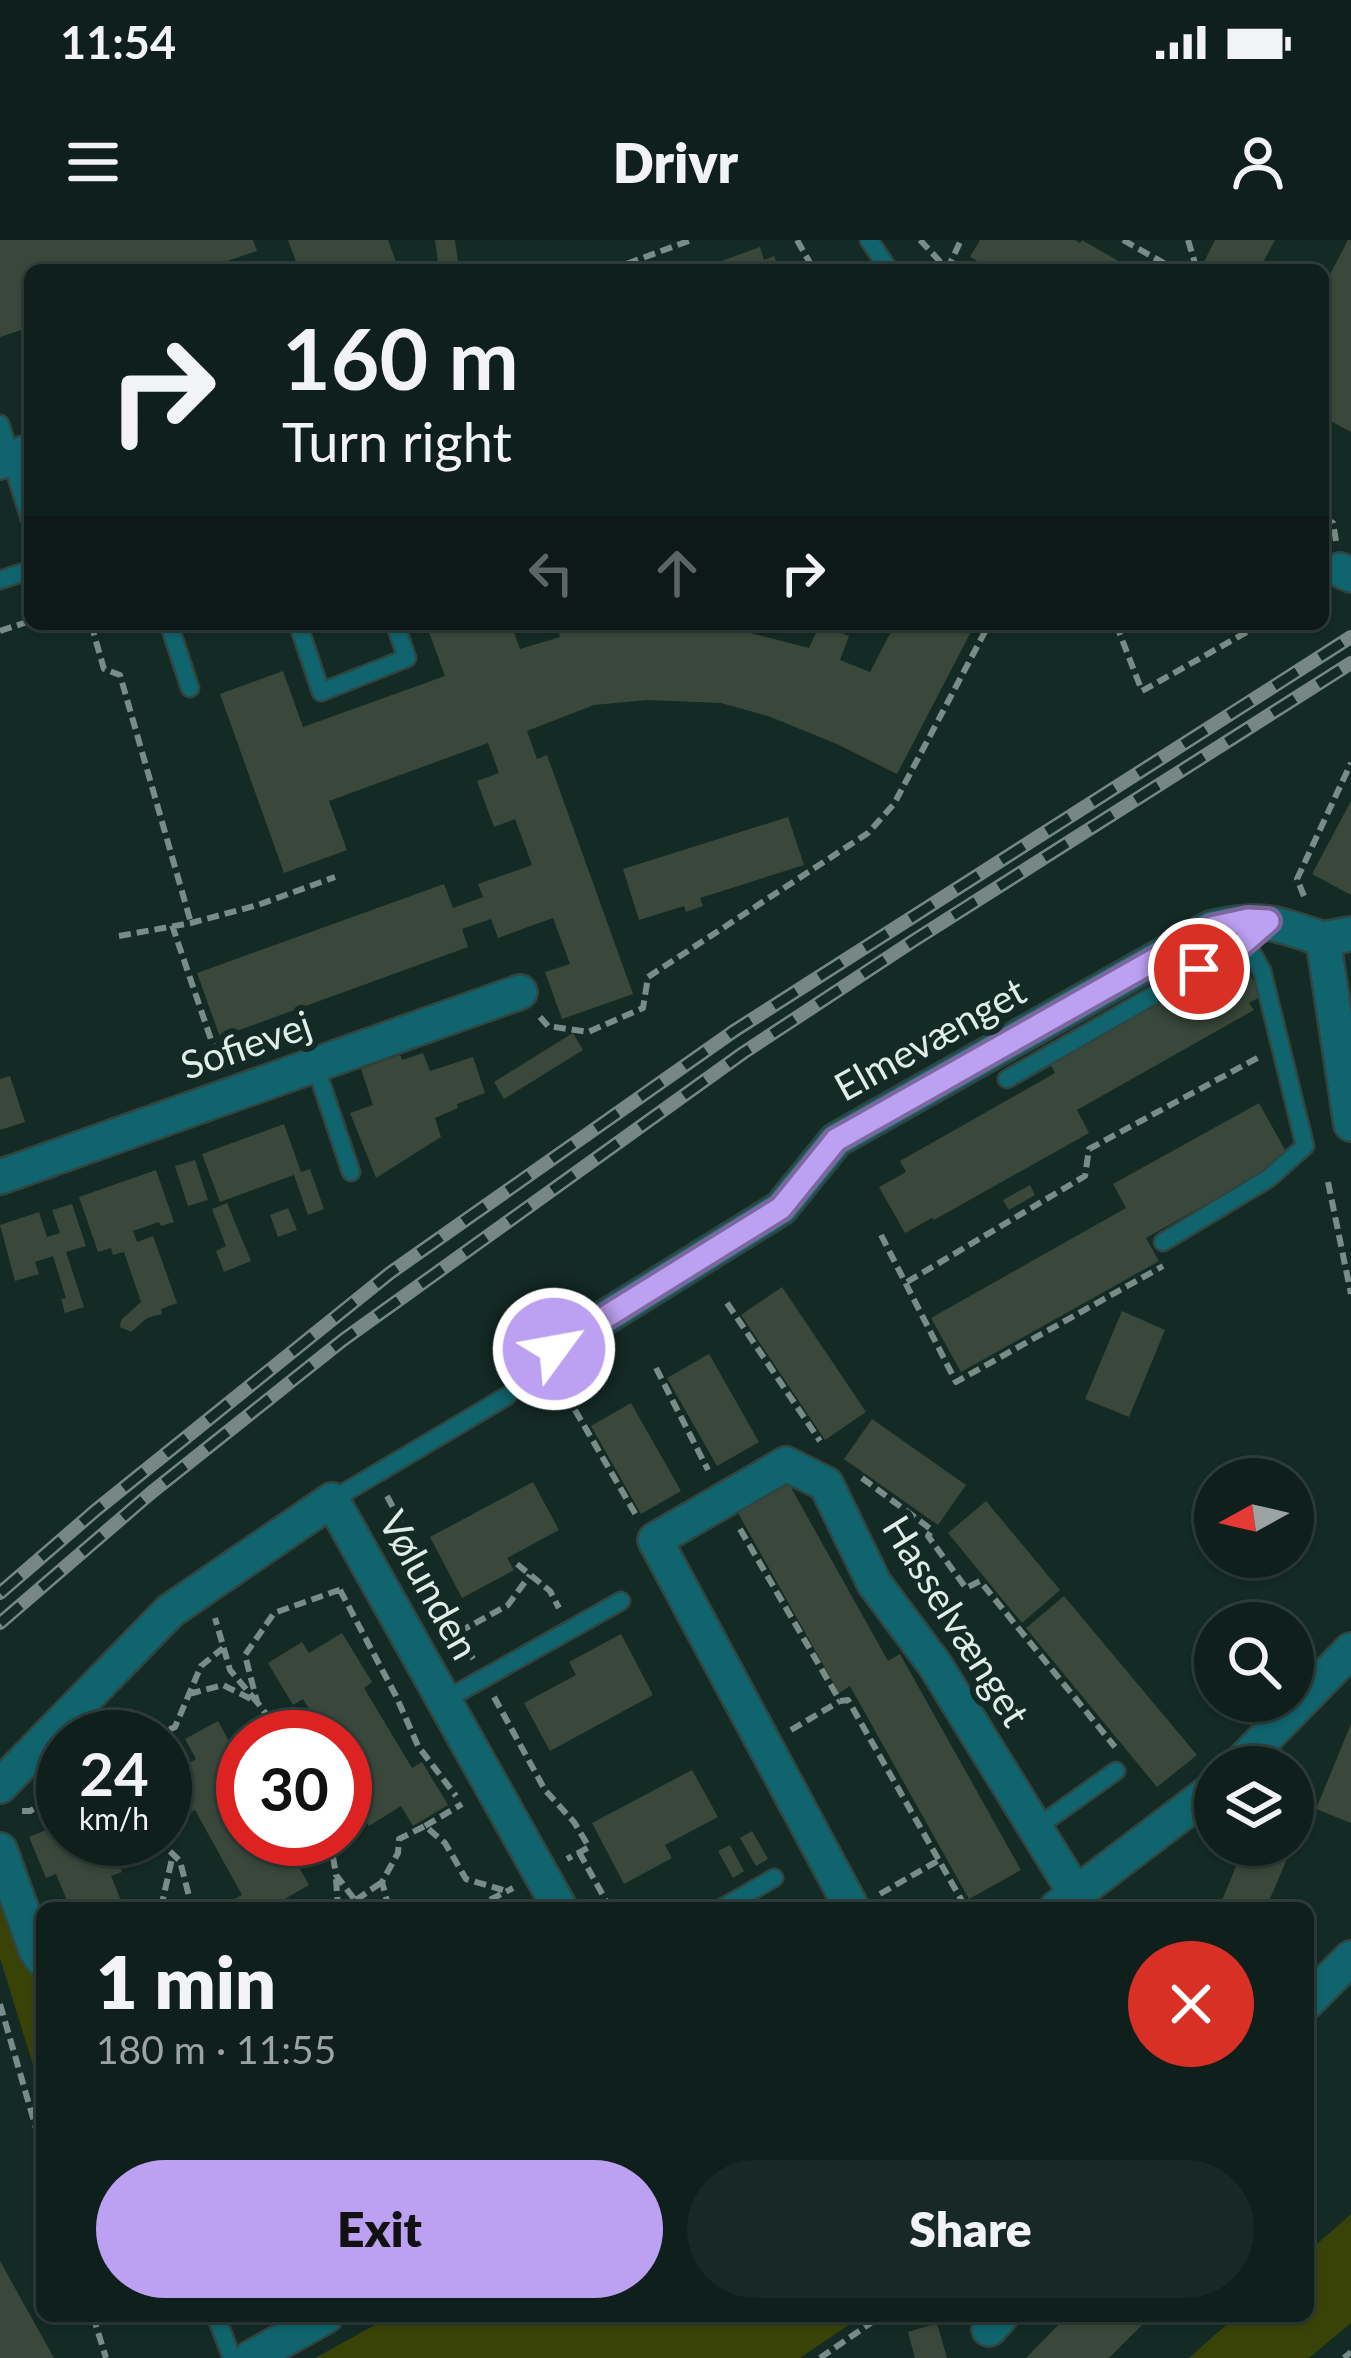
<!DOCTYPE html>
<meta charset="utf-8">
<style>
:root{--surface:#0f201c;--page:#182825;--text:#f1f3f6;--muted:#9ba3a3;--line:#2f3e3b;--accent:#bca0f2}
body{margin:0;font-family:Lato,sans-serif;background:var(--page);color:var(--text);height:100vh;display:flex;flex-direction:column;font-size:45px;white-space:nowrap}
*{box-sizing:border-box;margin:0}
p{font-size:39px;color:var(--muted)}
.icon{flex:none;width:66px;height:66px;fill:none;stroke:currentColor;stroke-width:2;stroke-linecap:round;stroke-linejoin:round}
.map{position:relative;flex:1;overflow:hidden}
.drawer{position:absolute;left:36px;top:1662px;width:1278px;height:420px;display:flex;flex-direction:column;background:var(--surface);border-radius:18px;box-shadow:0 3px 9px #0004,0 0 0 3px var(--line)}
.drawer>*{flex:none}
.banner{position:absolute;left:24px;top:24px;width:1305px;height:366px;border-radius:18px;box-shadow:0 3px 9px #0004,0 0 0 3px var(--line);background:#0f201c;color:var(--text);overflow:hidden}
.needle{width:78px;rotate:262deg}
.controls{position:absolute;left:1194px;top:1218px;display:grid;gap:24px}
.controls a{display:grid;place-items:center;width:120px;height:120px;border-radius:50%;background:var(--surface);box-shadow:0 3px 9px #0004,0 0 0 3px var(--line);font-size:60px}
.speed{position:absolute;left:36px;top:1470px;display:flex;gap:24px;font-size:60px;font-weight:700;text-align:center}
.speed>*{display:grid;place-content:center;width:156px;height:156px;border-radius:50%;background:var(--surface);box-shadow:0 3px 9px #0004,0 0 0 3px var(--line);line-height:1}
.speed small{font-size:30px;font-weight:400}
.speed .limit{border:18px solid #d22;background:#fff;color:#111}
.pin{position:absolute;display:grid;place-items:center;width:102px;height:102px;color:#fff;margin:-51px;border:6px solid #fff;border-radius:50%;box-shadow:0 3px 12px #0007}
.me{position:absolute;width:132px;margin:-66px;rotate:58deg;stroke-linejoin:round;filter:drop-shadow(0 0 9px #0008)}
.turn{display:flex;align-items:center;gap:42px;height:252px;padding:0 60px;font-size:54px}
.turn .icon{width:156px;height:156px;stroke-width:2.5}
.turn b{display:block;font-size:84px;line-height:102px}
.lanes{display:flex;align-items:center;height:114px;padding:0 60px;background:#0003;justify-content:center;gap:60px;direction:ltr}
.lanes .off{opacity:.35}
.round{display:grid;place-items:center;flex:none;width:126px;height:126px;border-radius:63px;background:var(--page)}
.head{display:flex;align-items:center;justify-content:space-between;height:204px;padding:0 60px}
h1{font-size:72px;font-weight:800;line-height:90px}
.primary-button{display:flex;gap:24px;margin-top:auto;padding:24px 60px}
.primary-button a{flex:1;height:138px;border-radius:72px;background:var(--accent);color:#111;font-size:48px;font-weight:800;line-height:138px;text-align:center}
.primary-button a+a{background:var(--page);color:var(--text)}
.status{display:flex;justify-content:space-between;align-items:center;height:84px;padding:0 60px;background:var(--surface);direction:ltr}
.status svg{height:33px;fill:currentColor}
header{display:flex;justify-content:space-between;align-items:center;height:156px;padding:0 60px;background:var(--surface);font-size:54px;font-weight:800}
.map>svg:first-child{display:block}
.green{fill:#394308}
.building{fill:#39483b}
.lines{fill:none;stroke-linecap:round;stroke-linejoin:round}
.lane-casing{stroke:#314540;stroke-width:21}
.street-casing{stroke:#314540;stroke-width:38}
.path{stroke:#7a8c87;stroke-width:6;stroke-dasharray:12 6;stroke-linecap:butt}
.lane{stroke:#10646d;stroke-width:16}
.street{stroke:#10646d;stroke-width:33}
.rail-casing{stroke:#778884;stroke-width:14}
.rail{stroke:#142a25;stroke-width:9;stroke-dasharray:27;stroke-linecap:butt}
.route-casing{stroke:#7a689d;stroke-width:30}
.route{stroke:#bca0f2;stroke-width:21}
.labels{text-anchor:middle;stroke-width:12;stroke-linejoin:round;paint-order:stroke}
.street-label{font-size:39px;fill:#e0ede9;stroke:#142a25}
</style>
<div class="status"><b>11:54</b><svg viewBox="0 0 49 12"><path d="M0 12V9h3v3zM5 12V6h3v6zM10 12V3h3v9zM15 12V0h3v12zM26 1h20v11H26zM47 4h2v5h-2z"/></svg></div>
<header><svg class="icon" aria-label="menu" viewBox="0 0 24 24"><path d="M4 6h16M4 12h16M4 18h16"/></svg>Drivr<svg class="icon" aria-label="person" viewBox="0 0 24 24"><circle cx="12" cy="8" r="4"/><path d="M4 21q1-7 8-7t8 7"/></svg></header>
<div class="map">
<svg width="1351" height="2118" viewBox="0 0 1351 2118">
<rect width="100%" height="100%" fill="#142a25"/>
<path class="green" d="M0 1627 32 1735 42 1747V1854L0 1718Z
M1351 1974V2083L1309 2118H1189L1236 2076H1308V2012Z
M391 2076H862L800 2118H315Z"/>
<path class="building" d="M0 0H253L257 11 200 30H30V87L0 97Z
M288 0H388L399 30H299Z
M435 0H455L459 30H439Z
M980 0H1075L1080 3 1082 0 1134 30H994L970 17Z
M1215 0H1275L1259 30H1200Z
M1348 0H1351V192L1323 177V48Z
M760 7 764 20 774 16 780 30H697Z
M426 384H511L520 409 560 397 557 384H579L581 391 668 384 735 389 809 408 820 384 849 396 840 420 870 432 895 384H975L897 534 837 504 768 476 721 463 647 460 594 465 527 491 537 519 547 515 633 754 562 779 545 732 570 724 553 678 498 698 491 679 462 689 468 707 220 797 197 733 444 644 453 668 483 657 478 644 532 625 515 579 494 587 477 541 499 533 488 503 329 561 347 610 284 633 220 454 283 431 303 487 445 436Z
M1351 561V655L1312 634Z
M788 577 804 625 700 658 703 666 686 672 684 666 639 680 623 629Z
M1225 720 1229 728 1242 721 1262 756 1249 763 1254 770 1077 870 1089 893 934 980 932 978 905 993 879 947 906 932 900 921 1055 833 1048 820Z
M573 793 583 810 504 859 494 842Z
M423 813 430 831 473 817 485 853 457 864 458 868 435 878 441 897 376 938 350 873 373 865 361 829 400 815 402 820Z
M10 836 25 882 0 890V839Z
M1259 863 1289 917 1146 998 1159 1021 961 1132 931 1078 1126 968 1113 944Z
M284 884 301 932 310 929 324 969 308 975 294 935 220 962 202 914Z
M195 920 208 960 188 966 175 926Z
M156 930 174 982 161 986 159 982 133 991 137 1002 153 996 177 1063 161 1069 162 1074 147 1078 131 1092 120 1087 121 1080 141 1062 124 1012 113 1015 111 1008 98 1012 79 957Z
M1030 945 1035 955 1009 970 1003 960Z
M227 963 251 1021 224 1032 216 1011 226 1006 212 969Z
M72 964 86 1006 66 1012 84 1067 65 1073 61 1059 66 1058 53 1016 35 1022 39 1034 15 1041 0 985 39 972 47 997 60 993 52 970Z
M288 968 297 990 278 997 270 975Z
M782 1047 866 1172 825 1200 741 1075Z
M1122 1071 1165 1090 1129 1177 1085 1159Z
M709 1114 759 1202 717 1226 667 1138Z
M631 1163 681 1251 641 1274 591 1186Z
M872 1179 966 1245 938 1285 844 1219Z
M533 1242 559 1290 507 1318 514 1330 462 1358 430 1297Z
M789 1244 888 1421 900 1414 1021 1630 969 1659 850 1446 839 1453 738 1273Z
M986 1261 1060 1350 1022 1383 948 1293Z
M1064 1356 1197 1515 1157 1547 1026 1388Z
M342 1393 372 1442 364 1448 412 1528 422 1522 448 1565 413 1586 401 1566 369 1586 345 1547V1541L351 1538 345 1528V1497H326L303 1459 293 1465 268 1423 302 1402 309 1413Z
M621 1394 653 1455 550 1511 524 1463 576 1435 569 1422Z
M218 1481 239 1520 229 1526 243 1551V1599H269L276 1612 287 1606 309 1645 276 1664 278 1668H237L232 1660 242 1655 195 1570 184 1575 165 1541V1536L196 1519 185 1499Z
M1351 1484V1583L1316 1569Z
M692 1530 718 1577 665 1605 672 1618 624 1644 592 1583Z
M63 1583V1599H109L122 1632 111 1636 124 1668H70L56 1634 46 1638 29 1597Z
M752 1591 768 1619 756 1626 740 1598Z
M730 1605 744 1631 733 1638 718 1611Z
M1245 1605H1293L1266 1668H1227L1220 1665Z
M0 2021 54 2118H0Z
M1067 2076H1151L1109 2118H1026Z
M937 2083 947 2118H915L908 2092Z"/>
<g class="lines">
<defs>
<path id="lane" d="M869 0 889 30
M0 184 30 279
M0 340 30 330
M169 384 190 448
M298 384 321 452 407 418 395 384
M315 825 351 932
M1007 839 1238 707 1250 697
M1163 1002 1269 938 1305 906 1262 731 1245 701
M332 1260 507 1156
M445 1460 621 1361
M1036 1588 1116 1531
M722 1668 774 1638
M216 2076 232 2118"/>
<path id="street" d="M0 222 30 211
M1340 330 1351 335
M1351 694 1323 699 1351 884
M0 937 520 752
M554 1109 781 968 836 900 1211 688C1264 676 1273 683 1323 699
M1237 1527 1351 1410
M0 1546 170 1371 332 1260 560 1668
M0 1610 36 1710 42 1719
M852 1668 655 1300 786 1224 826 1244 874 1343 935 1425 1076 1654
M1057 1668 1215 1548
M1308 1761 1351 1718
M989 2089 1001 2076
M251 2118 326 2076"/>
</defs>
<use href="#lane" class="lane-casing"/>
<use href="#street" class="street-casing"/>
<path class="path" d="M797 0 814 30
M920 0 948 30
M1123 0 1176 30
M1188 0 1197 30
M610 30 691 0
M947 30 961 0
M1323 277 1333 283 1336 301
M91 384 104 429 120 435 191 683
M831 384V389
M1116 384 1142 451 1261 384
M0 391 30 381
M1304 656 1297 639 1351 523
M172 685 219 823
M119 696 191 683 258 665 335 637
M540 777 548 786 588 792 643 768 648 737 868 593 894 564 989 384
M1328 942 1351 1054
M881 995 956 1142 1163 1026
M907 1042 1085 936 1089 909 1261 816
M727 1063 820 1201
M656 1128 708 1230
M575 1170 636 1275
M862 1238 932 1290 928 1296 966 1348 980 1341 1115 1507
M387 1256 473 1419
M740 1289 840 1461 848 1460 966 1668
M517 1324 550 1351 559 1368
M340 1350 396 1456 418 1506 456 1556
M459 1392 508 1365 530 1335
M189 1454 223 1445 257 1462 230 1430 215 1378
M494 1457 545 1550 574 1582 589 1607 567 1619
M791 1490 840 1461
M153 1497 175 1487 201 1426 223 1408
M276 1497 273 1483 257 1462 245 1415 274 1373 342 1349
M22 1571H30L63 1554
M425 1586 462 1564
M157 1599 180 1621 192 1668
M330 1599 336 1635 361 1668
M579 1612 610 1668
M336 1639 338 1668
M880 1654 939 1620
M356 1660 382 1642
M161 1668 173 1614
M389 1668 382 1642 398 1613 399 1599 425 1586 445 1603 466 1639 503 1650
M474 1668 513 1648
M0 1764 42 1909
M93 2076 106 2118
M820 2118 881 2076
M1344 2118 1351 2112"/>
<use href="#lane" class="lane"/>
<use href="#street" class="street"/>
<defs>
<path id="rail" d="M0 1353 96 1270 390 1033 734 791 1351 397
M0 1383 152 1252 343 1100 743 813 913 701 1351 423"/>
</defs>
<use href="#rail" class="rail-casing"/>
<use href="#rail" class="rail"/>
</g>
<g class="lines">
<defs>
<path id="route" d="M554 1109 781 968 836 900 1211 688 1248 680 1268 681 1238 707 1199 729"/>
</defs>
<use href="#route" class="route-casing"/>
<use href="#route" class="route"/>
</g>
<g class="labels">
<g class="street-label">
<text transform="translate(930 799) rotate(-29)" y="14">Elmevænget</text>
<text transform="translate(246 805) rotate(-19)" y="14">Sofievej</text>
<text transform="translate(429 1345) rotate(61)" y="14">Vølunden</text>
<text transform="translate(956 1381) rotate(58)" y="14">Hasselvænget</text>
</g>
</g>
</svg>
<div class="controls">
<a><svg class="needle" viewBox="-14 -14 28 28"><path d="M0-13l5 13h-10z" fill="#e53935"/><path d="M0 13l5-13h-10z" fill="#9ba3a3"/></svg></a>
<a><svg class="icon" aria-label="search" viewBox="0 0 24 24"><circle cx="10" cy="10" r="6"/><path d="M15 15l6 6"/></svg></a>
<a><svg class="icon" aria-label="layers" viewBox="0 0 24 24"><path d="M12 4l9 5-9 5-9-5zM3 14l9 5 9-5"/></svg></a>
</div>
<div class="speed"><div>24<small>km/h</small></div><div class="limit">30</div></div>
<div class="pin" style="left:1199px;top:729px;background:#d93025"><svg class="icon" aria-label="arrive" viewBox="0 0 24 24"><path d="M6 21V4h12l-3 4 3 4H6"/></svg></div>
<svg class="me" style="left:554px;top:1109px" viewBox="-20 -20 40 40"><circle r="17" fill="#bca0f2" stroke="#fff" stroke-width="3"/><path d="M0-11L8 9 0 5-8 9z" fill="#fff"/></svg>
<div class="banner">
<div class="turn"><svg class="icon" aria-label="right" viewBox="0 0 24 24"><path d="M7 20v-9h11M14 6l5 5-5 5"/></svg><div><b>160 m</b>Turn right</div></div>
<div class="lanes"><svg class="icon off" aria-label="left" viewBox="0 0 24 24"><path d="M17 20v-9H6M10 6l-5 5 5 5"/></svg><svg class="icon off" aria-label="ahead" viewBox="0 0 24 24"><path d="M12 20V5M6 11l6-6 6 6"/></svg><svg class="icon" aria-label="right" viewBox="0 0 24 24"><path d="M7 20v-9h11M14 6l5 5-5 5"/></svg></div>
</div>
<section class="drawer">
<div class="head"><div><h1>1 min</h1><p>180 m · 11:55</p></div><a class="round" style="background:#d93025;color:#fff"><svg class="icon" aria-label="close" viewBox="0 0 24 24"><path d="M6 6l12 12M18 6L6 18"/></svg></a></div>
<div class="primary-button"><a>Exit</a><a>Share</a></div>
</section>
</div>
